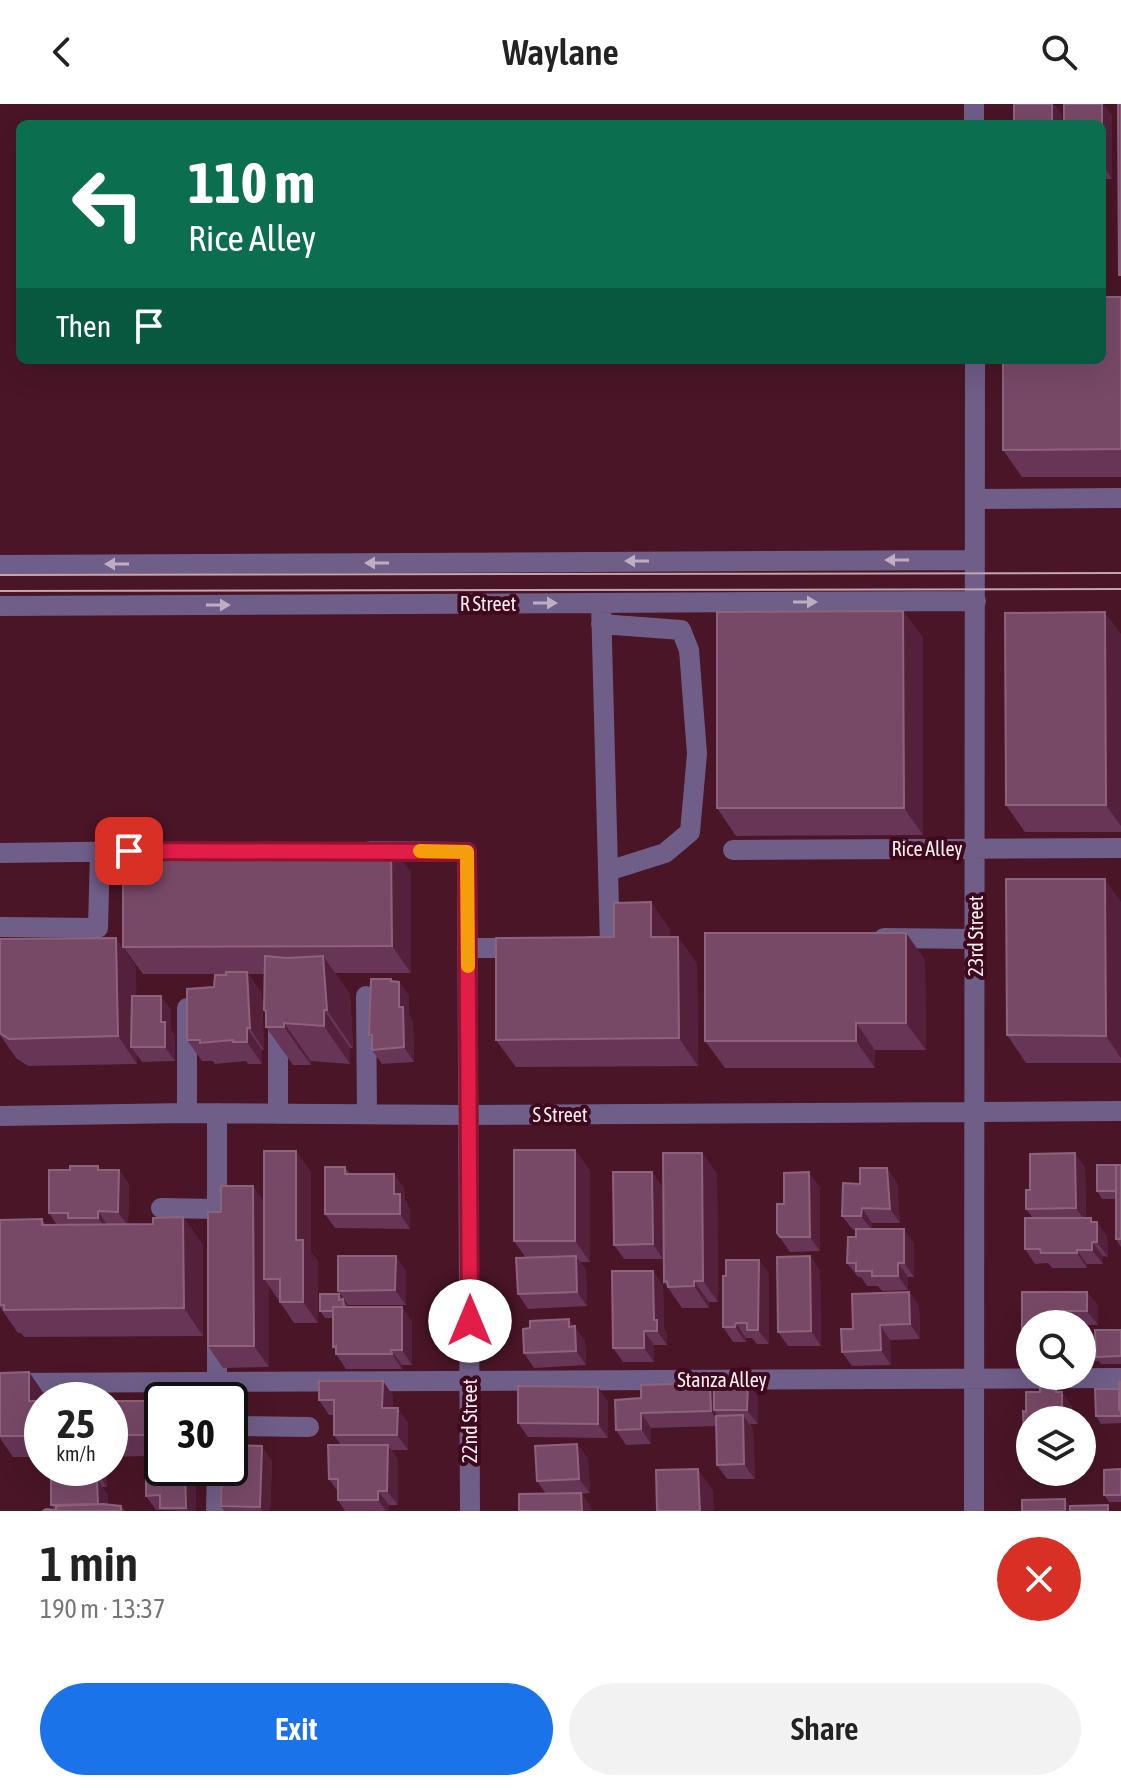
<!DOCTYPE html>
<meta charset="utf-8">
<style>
:root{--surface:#fff;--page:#f2f2f2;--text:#222;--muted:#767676;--accent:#1a73e8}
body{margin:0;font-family:"Asap Condensed",sans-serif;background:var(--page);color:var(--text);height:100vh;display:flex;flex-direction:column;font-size:30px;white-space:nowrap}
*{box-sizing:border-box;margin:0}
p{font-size:26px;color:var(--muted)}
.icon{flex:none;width:44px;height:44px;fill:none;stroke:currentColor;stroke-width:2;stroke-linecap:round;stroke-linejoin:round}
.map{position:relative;height:1407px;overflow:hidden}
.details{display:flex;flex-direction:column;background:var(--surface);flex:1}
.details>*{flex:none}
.hud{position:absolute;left:16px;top:16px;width:1090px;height:244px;border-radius:12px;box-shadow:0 8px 32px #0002;background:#0b6e4f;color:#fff;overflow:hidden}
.buttons{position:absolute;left:1016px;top:1206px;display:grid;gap:16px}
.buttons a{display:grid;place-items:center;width:80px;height:80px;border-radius:50%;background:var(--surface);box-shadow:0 8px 32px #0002;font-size:40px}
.speed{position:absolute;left:24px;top:1278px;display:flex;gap:16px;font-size:40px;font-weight:700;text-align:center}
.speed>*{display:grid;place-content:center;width:104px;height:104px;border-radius:50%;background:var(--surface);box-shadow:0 8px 32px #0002;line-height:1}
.speed small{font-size:20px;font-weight:400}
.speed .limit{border:4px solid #111;border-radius:12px;background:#fff;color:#111}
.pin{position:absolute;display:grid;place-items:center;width:68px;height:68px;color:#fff;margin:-34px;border-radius:16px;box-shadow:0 4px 12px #0006}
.me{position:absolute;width:88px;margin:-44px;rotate:0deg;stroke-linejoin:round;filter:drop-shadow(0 0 6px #0008)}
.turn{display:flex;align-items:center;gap:28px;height:168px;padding:0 40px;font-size:36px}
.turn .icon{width:104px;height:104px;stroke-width:2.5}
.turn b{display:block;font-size:56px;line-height:68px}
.then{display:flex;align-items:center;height:76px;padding:0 40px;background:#0003;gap:16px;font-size:30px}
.round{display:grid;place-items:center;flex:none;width:84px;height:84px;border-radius:42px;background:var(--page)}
.summary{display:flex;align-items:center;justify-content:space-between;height:136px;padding:0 40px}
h1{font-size:48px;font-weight:600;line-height:60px}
.cta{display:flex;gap:16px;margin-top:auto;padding:16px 40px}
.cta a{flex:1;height:92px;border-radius:48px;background:var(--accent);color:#fff;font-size:32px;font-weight:600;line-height:92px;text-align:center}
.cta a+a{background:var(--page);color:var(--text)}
header{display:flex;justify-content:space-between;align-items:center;height:104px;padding:0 40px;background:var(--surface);font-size:36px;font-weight:600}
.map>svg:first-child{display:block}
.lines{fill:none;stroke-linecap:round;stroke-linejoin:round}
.minor{stroke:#6f5e88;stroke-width:20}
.tram{stroke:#c1a6ae;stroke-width:2}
.wall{fill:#673556}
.shaded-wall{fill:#54203c}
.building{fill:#784967;stroke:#8d637c;stroke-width:2}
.oneway{fill:#beaec2}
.route-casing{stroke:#92132f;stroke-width:20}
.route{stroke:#e11d48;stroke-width:14}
.slow{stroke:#f59e0b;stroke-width:14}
.labels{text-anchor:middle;stroke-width:8;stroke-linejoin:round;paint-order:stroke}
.street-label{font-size:20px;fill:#feeff2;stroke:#3e091d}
</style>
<header><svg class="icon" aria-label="back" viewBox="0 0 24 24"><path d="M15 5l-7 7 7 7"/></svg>Waylane<svg class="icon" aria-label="search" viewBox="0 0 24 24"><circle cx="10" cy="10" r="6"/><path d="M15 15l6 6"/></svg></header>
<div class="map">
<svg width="1121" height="1407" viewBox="0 0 1121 1407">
<rect width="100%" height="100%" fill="#491527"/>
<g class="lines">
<path class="minor" d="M974 0V20
M975 395 1121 394
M0 461 975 456
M0 502 976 497
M601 520 681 526 689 546 697 650 690 728 665 749 608 767
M733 746 1121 744
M370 747 467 748 470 1407
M0 749 150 747
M0 823 98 824 100 747
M884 834 976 835
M591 842H610L601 499
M467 844H523
M366 892 367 1010
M278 913V1010
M187 1009V904
M217 1009V1133
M0 1012 187 1009 468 1011 1121 1007
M161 1104 217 1105
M217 1229V1296
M0 1279 1121 1274
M230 1322 309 1323
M216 1407 217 1364
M974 1407 975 256"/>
<path class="tram" d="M0 471 1121 469
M0 487 1121 485"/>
</g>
<path class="wall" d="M1112 11V75H1102V20Z
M1121 193V373H1022L1003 346Z
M903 507 923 534V731L736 732 717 704Z
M1121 530V728H1025L1006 701Z
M411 768V869H335L350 890 353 944H350V960L311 957V961H293L266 923V909L264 906 265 870H248L262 890 264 946H262V960H248L246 957 215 960 213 957H202L187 936 214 883 226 870H143L123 843Z
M651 798 670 826V833H678L697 860 698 962 516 963 496 936Z
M1121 798V959H1026L1007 931Z
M906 829 925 856 926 946H875V964H725L705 937Z
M0 835 136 862V892H161L171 906V926L175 932V957L142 958 137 951V960L28 962 16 954 0 931Z
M391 875 393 877 399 878 409 892V911L413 918 414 958 382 960 372 946V935L369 931Z
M575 1046 590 1067V1158H580L586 1166 587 1202 528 1205 518 1190 526 1154 514 1137Z
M296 1047 311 1069V1148L318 1158V1219H294L269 1182V1263L223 1264 208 1242 221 1108 264 1097Z
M702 1049 717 1070 718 1198H709V1204H682L664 1178Z
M1121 1061V1143L1116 1135V1095H1102L1097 1087Z
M345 1063 350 1070 404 1084 405 1096 410 1105V1125L335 1124 325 1110Z
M1085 1063 1086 1114 1093 1118 1107 1132 1108 1153 1103 1152V1160H1087V1164H1052L1048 1159 1035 1160 1025 1145 1033 1114 1026 1105 1030 1086Z
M887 1064 897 1079 900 1119H872V1125L914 1139V1173H908V1186L882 1187 878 1182H867L861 1173H858L847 1159 856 1133V1126H853L842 1112 860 1080Z
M101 1066H119L129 1081 128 1121 153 1120 183 1113 203 1141V1232L24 1233 21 1229H18L0 1203V1116L42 1115 46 1121H57L49 1109Z
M652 1068 662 1083 663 1155H624L614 1141Z
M820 1083V1147L790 1148 777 1129Z
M810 1152 820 1167 821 1242H788L778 1228Z
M759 1156 769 1170V1240H757L752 1234H746V1238H733L723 1223 726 1172Z
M406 1167V1201H348L338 1187Z
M653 1167 663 1182 664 1225 667 1230V1241H654V1258H623L613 1244Z
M909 1188 919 1202 920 1235 890 1236 891 1261 852 1262 842 1248 853 1225Z
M1022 1188H1087L1098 1202V1221L1030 1220V1255L1022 1243Z
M339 1190 348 1203 412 1217V1261H402V1265H346L336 1250V1247L333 1243V1214H325L320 1207Z
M569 1215 585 1237 586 1261 534 1264 524 1249 530 1224Z
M1082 1225H1088L1095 1235 1121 1226V1260H1101L1098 1256V1257H1082Z
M29 1268 44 1290V1296H42V1353H13L0 1334V1269Z
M383 1277 393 1292V1304L408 1319V1346H391L398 1356V1401H389L388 1407H345L338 1396V1388L329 1375 341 1341 334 1331V1311H329L319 1296Z
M1121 1278V1319L1101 1320 1096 1312 1119 1285Z
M710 1279 714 1284 748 1279 758 1293V1320H750L753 1326 755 1375H727L717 1361 716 1322 651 1324V1340L626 1341 616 1326 641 1294Z
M110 1297H162V1364H196V1407L156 1406 146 1392V1352L110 1353Z
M608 1297V1334L528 1333 518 1319Z
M577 1340 588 1355 590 1389 582 1390 591 1404 592 1407H519L546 1390 537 1377Z
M272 1357 270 1407H224L221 1402Z
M51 1364H107V1383H102L108 1391V1401L121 1402 125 1407H43L55 1406 51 1401Z
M1121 1365V1398H1109L1104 1391Z
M1035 1368H1074V1371H1066V1377H1054L1050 1372H1038Z"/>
<path class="shaded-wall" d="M1052 0H1054L1062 11V20H1052Z
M1102 0H1104L1112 11V75L1102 60Z
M1102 103 1103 104V141L1102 139Z
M903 507 923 534V731L904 704Z
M1105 508 1121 530V722L1106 701Z
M391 741 411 768V869L392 842Z
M1105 775 1121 798V954L1106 932Z
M651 798 670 826V860L651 833Z
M906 829 925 856 926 946 906 919Z
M678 833 697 860 698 962 679 934Z
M116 834 136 862 137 943H131L137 951V960L118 932Z
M323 852 350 890 353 944 327 906Z
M247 868 262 890 264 946 250 924Z
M391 875 399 886V878L409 892V911L413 918 414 958 404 943 399 903Z
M161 892 171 906V926L175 932V957L165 943 161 918Z
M324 906 350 944V960L324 922Z
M284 919 311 957V961L284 923Z
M856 919 875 946V964L856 937Z
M247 924 262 946V960L247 938Z
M575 1046 590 1067V1158L575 1137Z
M296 1047 311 1069V1148L318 1158V1219L303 1198 296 1136Z
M702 1049 717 1070 718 1198 703 1177Z
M1075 1049 1085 1063 1086 1118 1076 1104Z
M887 1064 897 1079 900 1119 890 1105Z
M119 1066 129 1081 128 1122 118 1108Z
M652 1068 662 1083 663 1155 653 1140Z
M809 1068 820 1083V1147L810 1133Z
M394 1070 404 1084 405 1096 410 1105V1125L400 1110 394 1090Z
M253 1082 268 1103 264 1175 269 1182V1263L254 1242Z
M862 1104 872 1119V1126L861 1112Z
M98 1107 108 1122V1128L98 1114Z
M183 1113 203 1141V1232L184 1204Z
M1091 1114 1097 1123V1118L1107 1132 1108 1153 1097 1138Z
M904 1125 914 1139V1173L904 1159Z
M1092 1138 1103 1152V1160L1092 1146Z
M1077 1146 1087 1160V1164L1077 1149Z
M396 1152 406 1167V1201L395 1186Z
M576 1152 586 1166 587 1202 577 1188Z
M810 1152 820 1167 821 1242 811 1227Z
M759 1156 769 1170V1240L758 1226Z
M898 1159 908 1173V1186L898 1172Z
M653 1167 663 1182 664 1225 667 1230V1241L657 1227 654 1216Z
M694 1177 709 1198V1204L694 1182Z
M909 1188 919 1202 920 1235 910 1220Z
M1087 1188 1098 1202V1221L1087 1207Z
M402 1203 412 1217V1261L402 1246Z
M1063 1207 1072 1220H1063Z
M569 1215 585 1237 586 1261 576 1247 569 1223Z
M736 1219 746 1234V1238L735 1223Z
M880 1221 890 1236 891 1261 881 1246Z
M1088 1225 1098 1239 1096 1253 1098 1257 1088 1242Z
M644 1227 654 1241V1258L644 1244Z
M391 1246 402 1261V1265L392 1250Z
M29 1268 44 1290V1296L29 1297Z
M383 1277 393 1292V1319L382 1304Z
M710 1279 721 1294 714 1306 721 1316V1322L711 1307Z
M748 1279 758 1293V1320L747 1306Z
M598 1283 608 1297V1334L598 1320Z
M1056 1283 1062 1291V1288L1072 1302V1316H1062L1056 1288Z
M398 1304 408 1319V1346L397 1331Z
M641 1309 651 1324V1340L641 1325Z
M743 1311 753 1326 755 1375 744 1360Z
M577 1340 588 1355 590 1389 579 1375Z
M388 1341 398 1356V1401L387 1387Z
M262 1342 272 1357 270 1407H262L260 1403Z
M97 1364H107V1383L97 1368Z
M185 1364H196V1407H188L186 1404Z
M698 1365 713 1386 714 1407H700Z
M1060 1368H1064L1066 1371V1377Z
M97 1376 108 1391V1407L98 1400Z
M378 1387 389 1401 388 1407H386L378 1396Z
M581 1389 591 1404 592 1407H582Z
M1065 1395 1074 1407H1065Z"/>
<path class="building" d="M1014 0H1052V20H1014Z
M1064 0H1102V60V20H1064Z
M1118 0H1121V171H1119Z
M1102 193H1121V345L1003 346V256H1102Z
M903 507 904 704H717V508Z
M1105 508 1106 701H1006L1005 509Z
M391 741 392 842 123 843V742Z
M1006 775H1105L1106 932 1007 931Z
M651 798V833H678L679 934 496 936V834L614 833V799Z
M705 829H906V919H856V937H705Z
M116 834 118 932 9 935 0 929V835Z
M265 852 287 854 323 852 327 906H324V922L284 919V923H266V907L264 906Z
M226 868H247L250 924H247V938H233V936L200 939V936H187V885L214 883 215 871H226Z
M371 875H391V877L399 878V903H403L404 943 372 946V931H369Z
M132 892H161V918H165V943H131Z
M514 1046H575V1137H514Z
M264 1047H296V1136H303V1198H280V1175H264Z
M663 1049H702L703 1177H694V1182L668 1183 667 1177 664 1178Z
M1075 1049 1076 1104 1026 1105V1086H1030V1050Z
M1097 1061H1121H1116V1087H1097Z
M1116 1061H1121V1135H1116Z
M70 1062H98V1066H119L118 1108 98 1107V1114H68V1109H49V1066H70Z
M325 1063H345V1070H394V1090H400V1110H325Z
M860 1064H887L890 1105 862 1104 861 1112H842L843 1079 860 1080Z
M613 1068H652L653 1140 614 1141Z
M809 1068 810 1133H780L777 1129V1100H784V1069Z
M221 1082H253L254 1242H208V1108H221Z
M183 1113 184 1204 4 1206V1201H0V1116L42 1115V1121L153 1120V1114Z
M1025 1114H1091V1118H1097V1138H1092V1146H1077V1149H1041L1040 1145H1025Z
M856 1125H904V1159H898V1172H872V1167H856V1159H847L848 1133H856Z
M338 1152H396L395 1186 338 1187Z
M576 1152 577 1188 518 1190 516 1154Z
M810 1152 811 1227 778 1228 777 1153Z
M726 1156H759L758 1226H747V1219H736L735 1223H723V1172H726Z
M612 1167H653L654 1216H657V1227H644V1244H613Z
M909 1188 910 1220 880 1221 881 1246 842 1248 841 1225H853L852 1190Z
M1022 1188H1087V1207H1063V1220H1030V1243H1022Z
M320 1190H339V1196L343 1195 344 1203H333V1207H320Z
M333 1203H402V1246H391L392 1250H336V1242L333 1243Z
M569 1215V1223L575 1222 576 1247 524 1249 523 1225 530 1224V1217Z
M1082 1225H1088V1242L1082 1243Z
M1095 1226H1121V1252L1096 1253Z
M29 1268V1297H42V1332H0V1269Z
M319 1277H383L382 1304H398L397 1331H334V1296H319Z
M1119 1278H1121V1305H1119Z
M710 1279 711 1307 641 1309V1325L616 1326 615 1296 641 1294V1281Z
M714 1279H748L747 1306H714Z
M518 1282 598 1283V1320L518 1319Z
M1040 1283H1056V1288H1062V1316H1030V1357L1028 1358 1027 1338H1024L1023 1307 1026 1308V1288H1040Z
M1095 1285H1119V1305L1121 1308V1312H1096Z
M110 1297H162V1331H110Z
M743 1311 744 1360 717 1361 716 1312Z
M577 1340 579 1375 537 1377 535 1342Z
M230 1341 262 1342 260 1403 221 1402 222 1364H230Z
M328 1341H388L387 1387H378V1396H338V1375H329Z
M162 1343V1364H185L186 1404H160V1391L146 1392V1344Z
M51 1364H97V1368L87 1369V1376H97L98 1400 51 1401Z
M698 1365 700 1407H657L656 1366Z
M1121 1365V1391H1104V1366Z
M581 1389 582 1407H519V1390Z
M1065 1395V1407H1022V1396Z
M103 1400 121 1402V1407H43L46 1405 56 1406V1402Z
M1108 1401V1407H1070V1402Z"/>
<defs><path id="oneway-solid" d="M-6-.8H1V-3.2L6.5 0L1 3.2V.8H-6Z" transform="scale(2)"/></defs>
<g class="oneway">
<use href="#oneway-solid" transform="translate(897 456) rotate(180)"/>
<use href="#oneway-solid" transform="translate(637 457) rotate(180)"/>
<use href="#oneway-solid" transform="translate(377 459) rotate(180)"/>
<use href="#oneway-solid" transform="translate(117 460) rotate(180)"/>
<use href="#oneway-solid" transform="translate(805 498)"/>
<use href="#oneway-solid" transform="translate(545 499)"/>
<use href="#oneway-solid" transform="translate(218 501)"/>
</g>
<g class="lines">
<defs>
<path id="route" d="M129 747 467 748 470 1217"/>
</defs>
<use href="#route" class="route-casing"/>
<use href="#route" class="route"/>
<path class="slow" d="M420 747 467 748 468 862"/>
</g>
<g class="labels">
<g class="street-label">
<text x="488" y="507">R Street</text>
<text x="927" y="752">Rice Alley</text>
<text transform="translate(976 832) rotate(-90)" y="7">23rd Street</text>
<text x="560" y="1018">S Street</text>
<text x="722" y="1283">Stanza Alley</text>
<text transform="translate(470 1317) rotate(-90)" y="7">22nd Street</text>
</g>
</g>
</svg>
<div class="buttons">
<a><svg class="icon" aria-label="search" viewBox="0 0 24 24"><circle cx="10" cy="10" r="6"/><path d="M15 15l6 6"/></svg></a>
<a><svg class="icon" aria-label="layers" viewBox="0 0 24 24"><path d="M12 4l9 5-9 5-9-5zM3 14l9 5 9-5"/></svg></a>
</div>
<div class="speed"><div>25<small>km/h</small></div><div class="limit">30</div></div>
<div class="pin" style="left:129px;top:747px;background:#d93025"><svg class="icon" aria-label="arrive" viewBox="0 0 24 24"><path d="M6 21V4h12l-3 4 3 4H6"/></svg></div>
<svg class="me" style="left:470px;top:1217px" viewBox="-20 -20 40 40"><circle r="19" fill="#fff"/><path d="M0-13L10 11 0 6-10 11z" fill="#e11d48"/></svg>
<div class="hud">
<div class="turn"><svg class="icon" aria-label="left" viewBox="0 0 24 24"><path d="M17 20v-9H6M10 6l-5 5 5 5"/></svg><div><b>110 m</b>Rice Alley</div></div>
<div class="then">Then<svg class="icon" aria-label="arrive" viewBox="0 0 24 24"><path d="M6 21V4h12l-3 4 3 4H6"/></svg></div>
</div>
</div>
<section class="details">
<div class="summary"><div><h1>1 min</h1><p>190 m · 13:37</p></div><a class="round" style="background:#d93025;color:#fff"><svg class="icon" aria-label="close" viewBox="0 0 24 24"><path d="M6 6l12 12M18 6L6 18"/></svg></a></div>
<div class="cta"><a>Exit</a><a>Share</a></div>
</section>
